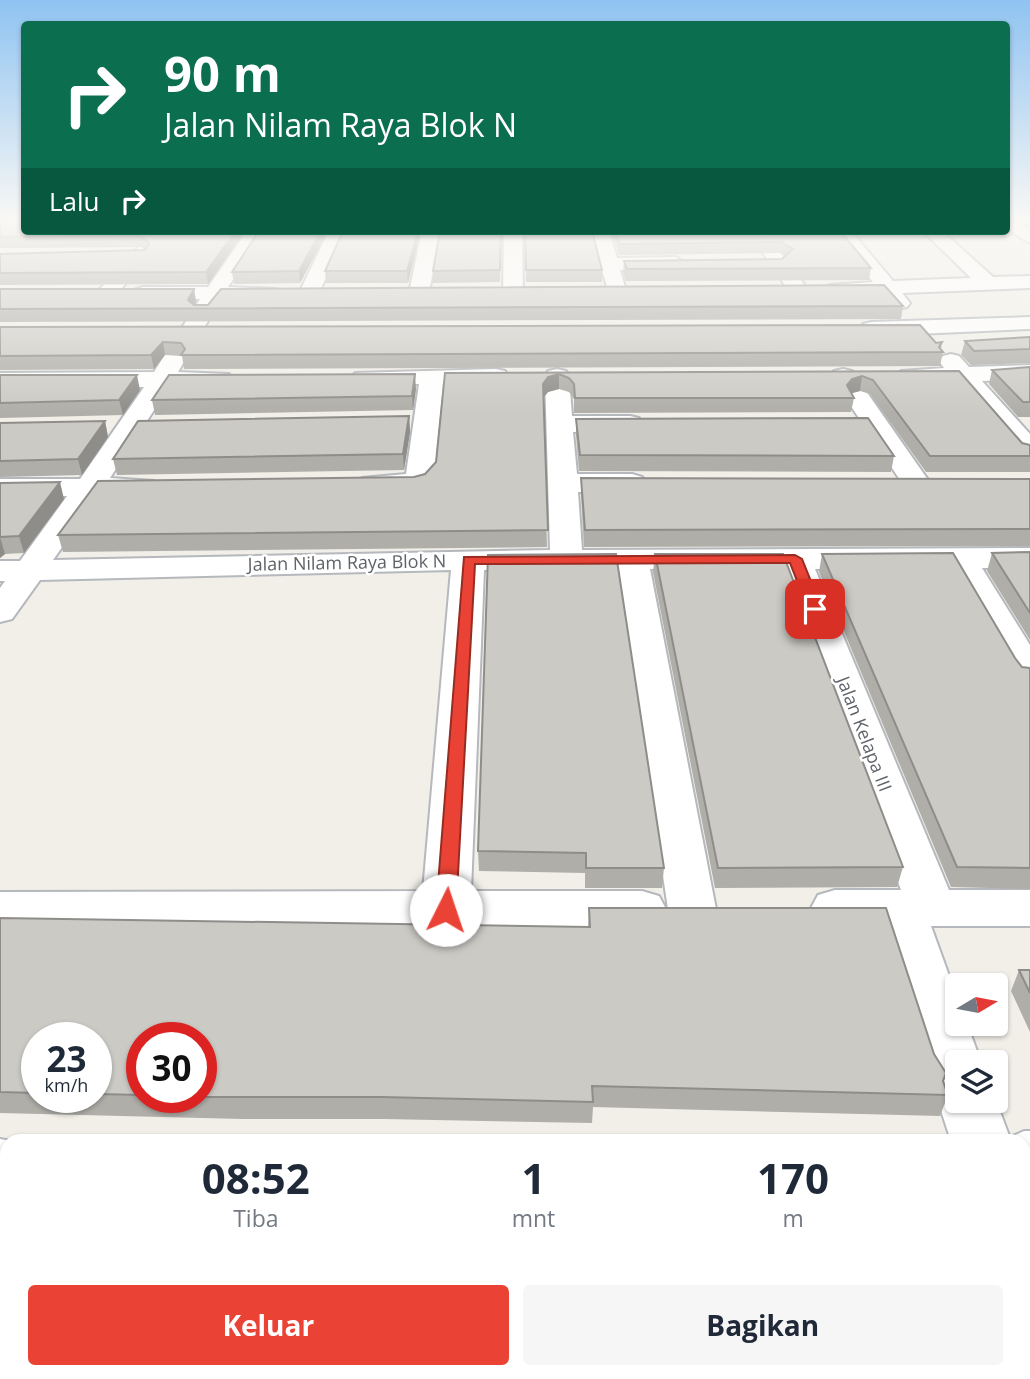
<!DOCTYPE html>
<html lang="id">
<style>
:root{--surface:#fff;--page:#f6f6f7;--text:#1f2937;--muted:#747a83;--accent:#ea4335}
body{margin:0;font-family:"Open Sans",sans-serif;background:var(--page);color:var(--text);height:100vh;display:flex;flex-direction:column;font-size:26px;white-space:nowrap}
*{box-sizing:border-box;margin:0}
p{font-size:23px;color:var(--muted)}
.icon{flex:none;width:38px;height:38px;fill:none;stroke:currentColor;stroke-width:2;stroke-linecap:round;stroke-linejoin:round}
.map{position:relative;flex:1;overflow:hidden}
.panel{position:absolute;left:0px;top:1134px;width:1031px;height:245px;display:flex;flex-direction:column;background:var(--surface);border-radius:21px 21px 0 0;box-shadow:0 2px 5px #0004}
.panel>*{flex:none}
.hud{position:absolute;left:21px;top:21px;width:989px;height:214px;border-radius:7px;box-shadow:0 2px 5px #0004;background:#0b6e4f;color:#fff;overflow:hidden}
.needle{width:46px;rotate:80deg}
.tools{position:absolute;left:945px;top:973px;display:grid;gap:14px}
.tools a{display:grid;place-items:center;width:63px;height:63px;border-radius:7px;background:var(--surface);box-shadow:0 2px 5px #0004;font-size:35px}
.speed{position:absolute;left:21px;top:1022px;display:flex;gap:14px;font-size:35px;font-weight:700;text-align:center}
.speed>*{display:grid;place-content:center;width:91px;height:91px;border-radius:50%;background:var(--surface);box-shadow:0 2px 5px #0004;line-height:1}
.speed small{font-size:18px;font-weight:400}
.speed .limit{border:10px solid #d22;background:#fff;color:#111}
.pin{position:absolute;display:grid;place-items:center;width:60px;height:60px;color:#fff;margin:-30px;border-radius:14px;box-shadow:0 4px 10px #0006}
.me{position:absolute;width:77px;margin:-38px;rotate:4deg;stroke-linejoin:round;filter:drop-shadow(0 0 5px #0008)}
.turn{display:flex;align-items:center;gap:24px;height:147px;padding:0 28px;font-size:32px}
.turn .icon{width:91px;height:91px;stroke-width:2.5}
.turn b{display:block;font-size:49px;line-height:60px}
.then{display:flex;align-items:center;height:66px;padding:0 28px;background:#0003;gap:14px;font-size:26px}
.eta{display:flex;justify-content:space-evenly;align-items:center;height:119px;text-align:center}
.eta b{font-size:42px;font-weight:700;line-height:49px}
.primary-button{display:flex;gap:14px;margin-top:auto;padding:14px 28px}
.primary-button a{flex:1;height:80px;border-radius:7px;background:var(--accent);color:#fff;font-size:28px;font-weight:700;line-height:80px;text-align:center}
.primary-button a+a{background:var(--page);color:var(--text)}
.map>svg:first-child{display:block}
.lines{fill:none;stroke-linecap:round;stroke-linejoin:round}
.street-casing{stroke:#b5b8bc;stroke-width:4}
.secondary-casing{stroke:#b6babf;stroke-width:4}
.street{fill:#fff;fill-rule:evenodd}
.secondary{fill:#fff;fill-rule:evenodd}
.wall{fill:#afaea9;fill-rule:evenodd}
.shaded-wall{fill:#8f8d8a}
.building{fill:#cccac5;stroke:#8f8d8a;stroke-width:2}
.route{fill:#ea4335;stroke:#982c22;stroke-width:2}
.labels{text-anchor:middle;stroke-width:5;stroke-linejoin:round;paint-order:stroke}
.street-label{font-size:18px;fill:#5f6368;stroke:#fff}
</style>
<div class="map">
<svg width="1030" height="1379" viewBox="0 0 1030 1379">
<rect width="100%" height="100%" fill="#f1efe8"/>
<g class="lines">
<defs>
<path id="street" d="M1006 221H1017L1030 230V243L1006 229Z
M153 231H172L113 298H99L96 294 99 290Z
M247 231H265L228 287 276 289 279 293 276 297 269 299H221L178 372 229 374 232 379 229 384 169 387 110 478 154 481 159 487 154 493 98 496 53 560 550 550 545 376 548 371 557 369 566 371 569 376 572 416H630L639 418 643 424 639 430 573 432 577 474H632L642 477 647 483 642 489 632 492H578L582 550 1030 548V568H982L1030 645V686L1017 683 1011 675 950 568 815 569 949 890H1030V926H931L957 998V1024H967L981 1062H957V1101H996L1011 1141H951L938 1101 942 1093 937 1091 929 1074 881 926H835L818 921 811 908 818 895 835 890H901L782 569H650L716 909 709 922 692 927 675 922 668 909 617 569 484 570 471 891H642L659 896 666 909 659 922 642 927 0 928V892L423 891 451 570 40 580 12 619 0 622V588L5 581H0V561H20L67 496 0 497V479H80L144 387H0V373L154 372 200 299H143L136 297 133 293 136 289 143 287H208Z
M329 231H347L319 293 316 297H302L299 293Z
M422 231H440L429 293 426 297H412L409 293Z
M504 231H522L523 292 520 296H506L503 292Z
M591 231H609L617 258 676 257 685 263 676 269 620 270 626 290 623 294H609Z
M748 231H766L808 290 805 294H791Z
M833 231H851L893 281 971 278 923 231H942L993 277 1030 276V288L902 293 910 303 907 307C893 311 890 304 882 293H829L826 289 829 285 873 282Z
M1030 317V329L871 336 863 334 860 329 863 324 871 322Z
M951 354 959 356 969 367 1030 365V379L982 381 1030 434V459L1020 457 956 382 901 381 898 376 901 371 944 368 939 361 943 356Z
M496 369 505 371 508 376 505 381 443 384 434 478C420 499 383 496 362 490L357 484 362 478 406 474 419 384 364 385 355 383 352 378 355 373Z
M843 369 852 371 926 477 931 483 926 489 916 492 906 489 831 376 834 371Z"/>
<path id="secondary" d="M1024 1131H1030V1187L1024 1186V1141H1002Z
M0 1139 12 1141H7V1195H0Z"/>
</defs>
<use href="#street" class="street-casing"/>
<use href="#secondary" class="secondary-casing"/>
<use href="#street" class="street"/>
<use href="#secondary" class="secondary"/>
</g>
<path class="wall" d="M0 221 245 231 208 284 0 285V254L145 250 141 247 0 248Z
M259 231H328L300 283 234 284 232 272Z
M343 231H421L408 283H326L325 271Z
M501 231 500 282 433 283V271Z
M525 231 602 270V282H526Z
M611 231H840L871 268 869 280 626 281 623 273 624 261 782 259 784 256 780 253 619 255Z
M0 289H194L196 302 194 305 903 306 901 319 0 322Z
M0 327 942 342 941 349 943 352 940 366 184 369 182 356 165 355 154 369 0 370Z
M1030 337V363L971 365 961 355 965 341Z
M1030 367V417H1018L989 384 992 370Z
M959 371 1022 443 1030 445V472H926L870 394 860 391 851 393 854 398 851 412 574 413V399L569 392 559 389 548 392 543 398 547 547 63 552 58 535 414 477 425 474 436 462 445 373Z
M0 375 140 390 123 415 0 418Z
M416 389 413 410 155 415 152 400Z
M409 416 410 432 404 470 117 475 113 459Z
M576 419 894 456 891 472 579 471 576 435Z
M105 421 108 437 82 475 0 477V423Z
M581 478 1030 479V546L584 547 581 495Z
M0 483 64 499 24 553 5 554 0 558Z
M1030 552V640L987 571 992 553Z
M655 554 903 867 897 887 715 888 653 572Z
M822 554 1015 658 1022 667 1030 668V889L951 887 819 572Z
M488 555 664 868 662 888H585V873L479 871 478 851Z
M589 908 943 1081 948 1095 940 1116 593 1107 592 1123 384 1119H243L0 1113V918L588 927ZM37 1038H96V1097H37ZM142 1038 201 1097H142Z
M1019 970H1030V1032L1011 991Z"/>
<path class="shaded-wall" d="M236 231H245L208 284 206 272Z
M321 231H328L300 283 299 271Z
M418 231H421L408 283 407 271Z
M194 289 196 302 192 309 188 300Z
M163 342 165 355 154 369 151 355Z
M415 374 416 389 413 410 412 396Z
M559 374V389L548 392 542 399 543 384 548 377Z
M137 375 140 390 123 415 119 400Z
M862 376 860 391 849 394 847 385 852 379Z
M409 416 410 432 404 470 403 454Z
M105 421 108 437 82 475 78 459Z
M60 482 64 499 24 553 19 536Z
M0 537 5 554 0 558Z"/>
<path class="building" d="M0 221H24V231H236L206 272 0 273V254L145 250 149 243 139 235 0 237Z
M259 231H321L299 271 232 272Z
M343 231H418L407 271H325Z
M440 231H501L500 270 433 271Z
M525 231H592L602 270H526Z
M615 231H840L871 268 627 269 624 261 782 259 793 249 781 242 620 244Z
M884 285 903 306 0 309V289H194L188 300 194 305H208L221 289Z
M920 325 936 343 942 342 939 347 943 352 181 355 185 349 181 343 163 342 151 355 0 356V327Z
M1030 337V349L974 351 965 341Z
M1030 367V402H1023L992 370Z
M959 371 1022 443 1030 445V456H930L873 380 862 376 852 379 847 385 854 398H575L574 384 569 378 559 374 548 377 543 384 548 530 58 535 98 481 414 477 425 474 436 462 445 373Z
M415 374 412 396 152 400 169 375Z
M0 375H137L119 400 0 403Z
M409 416 403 454 113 459 138 421Z
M868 418 894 456 580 455 576 419Z
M105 421 78 459 0 461V423Z
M581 478 1030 479V529L585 530Z
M60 482 19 536 0 537V483Z
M1030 552V613L992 553Z
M953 553 1015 658 1022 667 1030 668V868L957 867 822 554Z
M616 554 664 868H586V853L478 851 488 555Z
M655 554H783L903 867 718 868Z
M589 908H886L934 1054 946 1073 943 1081 948 1095 592 1086 593 1102 381 1097H201V1038H142V1095L96 1094V1038H37V1093L0 1092V918L590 927Z
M1019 970H1030V993Z
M0 1207H7V1372H1024V1227H1030V1379H0Z"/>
<linearGradient id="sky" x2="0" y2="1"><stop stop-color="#8fc3f1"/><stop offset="0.53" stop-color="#f9f8f5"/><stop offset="1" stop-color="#f9f8f5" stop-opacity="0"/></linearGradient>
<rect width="1030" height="414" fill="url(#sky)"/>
<path class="route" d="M795 555 802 559 822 609 820 612 815 613 808 609 790 563 475 564 456 910 453 915 446 918 439 915 436 910 464 557Z"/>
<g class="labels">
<g class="street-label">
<text transform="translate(347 563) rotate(-1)" y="6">Jalan Nilam Raya Blok N</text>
<text transform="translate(864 734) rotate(69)" y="6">Jalan Kelapa III</text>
</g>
</g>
</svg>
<div class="tools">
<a><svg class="needle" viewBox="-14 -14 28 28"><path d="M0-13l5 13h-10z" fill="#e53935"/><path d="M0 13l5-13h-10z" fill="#747a83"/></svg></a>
<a><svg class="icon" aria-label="layers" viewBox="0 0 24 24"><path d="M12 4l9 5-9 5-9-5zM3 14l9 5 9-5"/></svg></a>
</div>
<div class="speed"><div>23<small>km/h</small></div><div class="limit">30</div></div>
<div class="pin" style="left:815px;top:609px;background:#d93025"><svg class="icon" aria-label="arrive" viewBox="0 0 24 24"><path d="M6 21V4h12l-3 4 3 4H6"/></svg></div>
<svg class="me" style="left:446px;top:910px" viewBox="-20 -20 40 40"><circle r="19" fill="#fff"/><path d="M0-13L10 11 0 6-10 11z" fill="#ea4335"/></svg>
<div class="hud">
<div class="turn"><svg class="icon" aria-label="right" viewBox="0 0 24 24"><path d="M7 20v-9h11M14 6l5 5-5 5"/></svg><div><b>90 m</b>Jalan Nilam Raya Blok N</div></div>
<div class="then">Lalu<svg class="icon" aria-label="right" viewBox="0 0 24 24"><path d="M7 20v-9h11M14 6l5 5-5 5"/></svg></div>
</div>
<section class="panel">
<div class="eta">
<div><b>08:52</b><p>Tiba</p></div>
<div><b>1</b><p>mnt</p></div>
<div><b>170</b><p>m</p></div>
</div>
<div class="primary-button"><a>Keluar</a><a>Bagikan</a></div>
</section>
</div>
